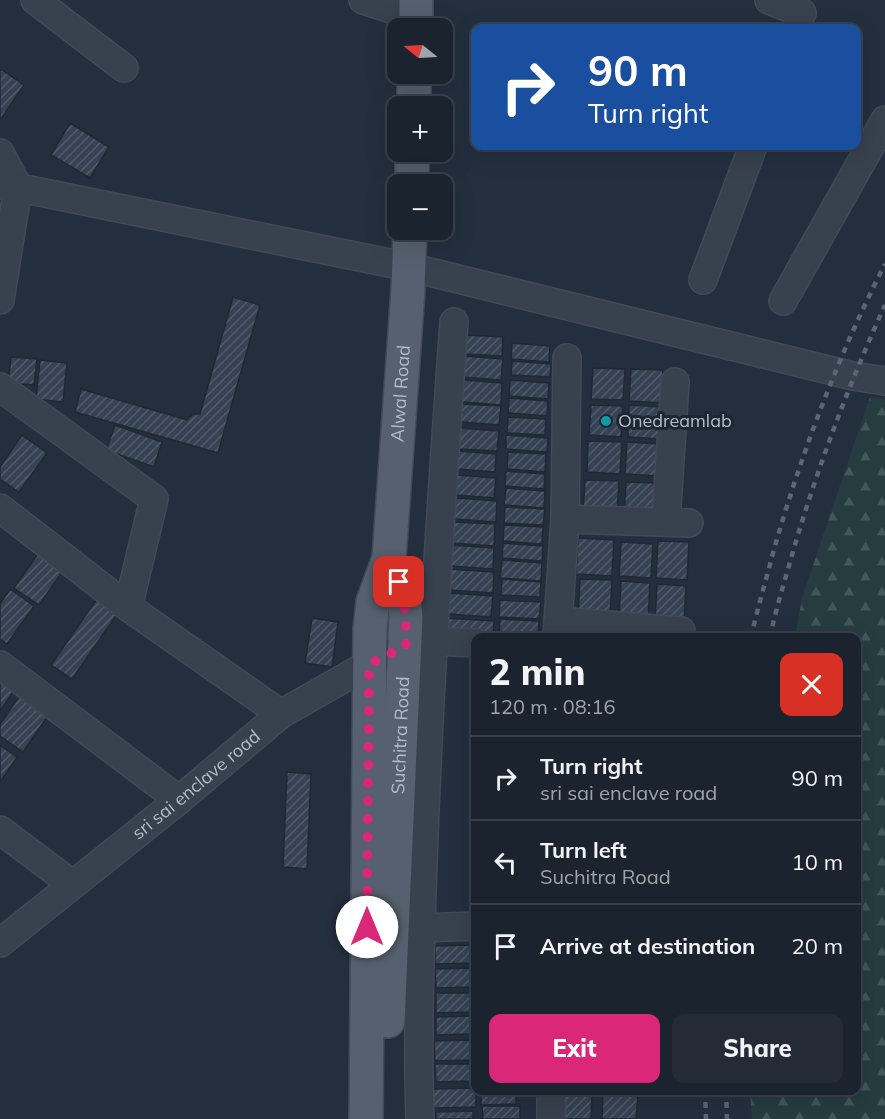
<!DOCTYPE html>
<meta charset="utf-8">
<style>
:root{--surface:#1b232e;--page:#242b36;--text:#f1f3f6;--muted:#a0a4aa;--line:#39404a;--accent:#db2777}
body{margin:0;font-family:Mulish,sans-serif;background:var(--page);color:var(--text);height:100vh;display:flex;flex-direction:column;font-size:22px;white-space:nowrap}
*{box-sizing:border-box;margin:0}
p{font-size:20px;color:var(--muted)}
.icon{flex:none;width:33px;height:33px;fill:none;stroke:currentColor;stroke-width:2;stroke-linecap:round;stroke-linejoin:round}
.map{position:relative;flex:1;overflow:hidden}
.sheet{position:absolute;left:471px;top:633px;width:390px;height:462px;display:flex;flex-direction:column;background:var(--surface);border-radius:12px;box-shadow:0 6px 24px #0002,0 0 0 2px var(--line)}
.sheet>*{flex:none}
.hud{position:absolute;left:471px;top:24px;width:390px;height:126px;border-radius:12px;box-shadow:0 6px 24px #0002,0 0 0 2px var(--line);background:#1a4fa0;color:#fff;overflow:hidden}
.needle{width:39px;rotate:288deg}
.controls{position:absolute;left:387px;top:18px;display:grid;gap:12px}
.controls a{display:grid;place-items:center;width:66px;height:66px;border-radius:12px;background:var(--surface);box-shadow:0 6px 24px #0002,0 0 0 2px var(--line);font-size:30px}
.pin{position:absolute;display:grid;place-items:center;width:51px;height:51px;color:#fff;margin:-26px;border-radius:12px;box-shadow:0 3px 9px #0006}
.me{position:absolute;width:66px;margin:-33px;rotate:0deg;stroke-linejoin:round;filter:drop-shadow(0 0 4px #0008)}
.turn{display:flex;align-items:center;gap:21px;height:126px;padding:0 18px;font-size:27px}
.turn .icon{width:78px;height:78px;stroke-width:2.5}
.turn b{display:block;font-size:42px;line-height:51px}
.round{display:grid;place-items:center;flex:none;width:63px;height:63px;border-radius:12px;background:var(--page)}
.overview{display:flex;align-items:center;justify-content:space-between;height:102px;padding:0 18px}
h1{font-size:36px;font-weight:800;line-height:45px}
.primary-button{display:flex;gap:12px;margin-top:auto;padding:12px 18px}
.primary-button a{flex:1;height:69px;border-radius:12px;background:var(--accent);color:#fff;font-size:24px;font-weight:800;line-height:69px;text-align:center}
.primary-button a+a{background:var(--page);color:var(--text)}
ul{padding:0;list-style:none}
li{display:flex;align-items:center;gap:18px;height:84px;padding:0 18px;border-top:2px solid var(--line)}
li div{flex:1}
li b{display:block;font-size:22px}
li em{font-style:normal}
.map>svg:first-child{display:block}
.forest{fill:url(#forest-firs)}
.building{fill:url(#building-hatch);stroke:#1f2835;stroke-width:1.5}
.lines{fill:none;stroke-linecap:round;stroke-linejoin:round}
.minor-casing{stroke:#414a57;stroke-width:30}
.major-casing{stroke:#414a57;stroke-width:36}
.minor{stroke:#38414e;stroke-width:27}
.major{stroke:#56606e;stroke-width:33}
.rail{stroke:#5a6575;stroke-width:4.5;stroke-dasharray:6 6;stroke-linecap:butt}
.route{stroke:#db2777;stroke-width:10;stroke-dasharray:0 18}
.culture-dot{fill:#0f9aa8;stroke:#1d2633;stroke-width:2}
.labels{text-anchor:middle;stroke-width:6;stroke-linejoin:round;paint-order:stroke}
.street-label{font-size:18px;fill:#b4bcc9;stroke:#1d2633}
.poi-label{font-size:18px;fill:#b4bcc9;stroke:#1d2633;text-anchor:start}
</style>
<div class="map">
<svg width="885" height="1119" viewBox="0 0 885 1119">
<defs>
<pattern id="forest-firs" width="22" height="20" patternUnits="userSpaceOnUse" patternTransform="scale(1.5)"><rect width="22" height="20" fill="#263c3f"/><path d="M5 1l3.5 6h-7zM16 11l3.5 6h-7z" fill="#435659"/></pattern>
<pattern id="building-hatch" width="6" height="6" patternUnits="userSpaceOnUse" patternTransform="scale(1.5)"><rect width="6" height="6" fill="#364354"/><path d="M-1 1l2-2M0 6l6-6M5 7l2-2" fill="none" stroke="#515c6b"/></pattern>
</defs>
<rect width="100%" height="100%" fill="#242f3e"/>
<path class="forest" d="M870 397 885 399V1119H752L750 1091 856 1090V638L795 637 802 598Z"/>
<path class="building" d="M1 69 24 85 0 120V71Z
M70 123 109 147 90 178 51 155Z
M233 297 260 305 218 453 75 412 81 389 187 420 193 414H200Z
M466 335 503 337 502 356 464 354Z
M512 343 550 346 549 362 511 359Z
M464 356 503 359 501 380 463 377Z
M11 357 37 359 34 385 8 383Z
M40 360 67 363 63 402 36 399Z
M512 361 551 364 550 377 511 375Z
M593 368 625 369 623 400 591 399Z
M631 369 663 370 661 403 629 401Z
M464 380 502 383 501 405 462 402Z
M510 380 549 383 548 399 509 396Z
M509 398 548 401 547 416 508 413Z
M461 404 501 406 499 425 460 422Z
M591 405 623 406 621 437 589 435Z
M629 405 662 407 660 439 628 437Z
M508 417 546 419 545 435 507 433Z
M115 425 162 442 154 467 106 450Z
M459 428 499 431 497 451 458 449Z
M22 435 47 453 19 492 0 479V467Z
M506 435 548 438 547 452 506 449Z
M588 441 622 442 620 474 587 472Z
M627 442 660 444 658 476 625 474Z
M458 451 496 454 495 472 457 469Z
M508 452 546 454 545 472 507 469Z
M506 471 545 474 544 489 505 486Z
M457 475 496 478 494 498 456 495Z
M585 480 619 481 617 515 583 513Z
M626 482 658 483 657 517 624 515Z
M506 488 545 491 544 508 504 505Z
M456 498 497 501 496 522 454 519Z
M505 507 545 509 543 525 504 523Z
M454 522 495 524 494 546 452 543Z
M504 525 543 527 542 544 503 541Z
M578 538 614 540 612 576 576 574Z
M658 541 689 542 687 580 656 578Z
M621 542 653 544 651 578 619 576Z
M503 543 543 546 542 561 502 558Z
M450 545 494 548 493 569 449 566Z
M38 554 63 571 39 605 14 588Z
M502 560 542 563 541 581 500 578Z
M449 569 494 572 493 593 448 590Z
M502 579 541 582 540 597 501 595Z
M580 579 612 580 610 617 578 615Z
M621 581 650 583 648 619 619 617Z
M657 584 686 586 684 622 655 621Z
M10 589 34 606 7 644 0 639V604Z
M450 593 493 596 491 617 448 614Z
M99 596 120 610 72 679 51 665Z
M500 600 541 602 539 619 499 617Z
M312 618 338 622 332 667 305 663Z
M443 618 494 621 493 638H442Z
M500 619 539 621 538 637 499 634Z
M0 679 15 689 0 711Z
M21 694 49 714 23 752 0 736V724Z
M0 745 17 757 0 782Z
M287 772 311 774 307 869 283 867Z
M471 945V963L435 964V946Z
M472 968V987L436 988 435 969Z
M436 993H470V1012L436 1013Z
M471 1016 472 1034 436 1035V1017Z
M470 1040V1060L435 1061 434 1041Z
M435 1064H472V1081L436 1082Z
M476 1088V1107L433 1108V1089Z
M481 1090H516V1104L481 1105Z
M562 1093 592 1095 591 1119H561Z
M603 1093 638 1095 636 1119H602Z
M482 1106H520V1119H483Z
M473 1111V1119H436V1112Z"/>
<g class="lines">
<defs>
<g id="minor">
<path d="M35 0 124 68"/>
<path d="M363 0 416 17"/>
<path d="M769 0 802 13 796 28"/>
<path d="M0 153 18 187 0 300"/>
<path d="M0 184 409 267 853 376 885 381"/>
<path d="M703 280 753 146"/>
<path d="M783 301 885 120"/>
<path d="M0 387 154 499 128 607"/>
<path d="M0 508 128 607 281 714"/>
<path d="M565 519 689 523"/>
<path d="M666 522 675 382"/>
<path d="M558 621 681 631"/>
<path d="M557 638 565 519 567 358"/>
<path d="M0 665 179 800"/>
<path d="M0 830 72 884"/>
<path d="M421 928 476 926"/>
<path id="s1" d="M0 943 179 800 281 714 369 664 406 646 432 641 476 643"/>
<path d="M551 1090V1119"/>
<path d="M420 1119C417 1034 420 950 423 865 429 684 441 503 454 322"/>
</g>
<g id="major">
<path d="M416 28V0"/>
<path d="M414 106V74"/>
<path d="M412 184V152"/>
<path id="s2" d="M388 1021 406 617 404 597 389 558"/>
<path id="s3" d="M366 1119 370 628 373 602 389 558 408 290 410 230"/>
</g>
</defs>
<use href="#minor" class="minor-casing"/>
<use href="#major" class="major-casing"/>
<use href="#minor" class="minor"/>
<use href="#major" class="major"/>
<path class="rail" d="M751 638C757 609 766 581 773 553 801 454 838 356 885 264
M770 638C775 612 783 587 790 562 815 474 847 389 885 305
M705 1090 706 1119
M726 1090 727 1119"/>
</g>
<g class="lines">
<path class="route" d="M367 927 369 664 406 646C406 623 406 603 399 582"/>
</g>
<circle class="culture-dot" cx="606" cy="421" r="6"/>
<g class="labels">
<g class="street-label">
<text dy="6" stroke="none"><textPath href="#s3" startOffset="729">Alwal Road</textPath></text>
<text dy="6" stroke="none"><textPath href="#s2" startOffset="286">Suchitra Road</textPath></text>
<text dy="6" stroke="none"><textPath href="#s1" startOffset="252">sri sai enclave road</textPath></text>
</g>
<g class="poi-label">
<text x="618" y="427">Onedreamlab</text>
</g>
</g>
</svg>
<div class="controls">
<a><svg class="needle" viewBox="-14 -14 28 28"><path d="M0-13l5 13h-10z" fill="#e53935"/><path d="M0 13l5-13h-10z" fill="#a0a4aa"/></svg></a>
<a>+</a>
<a>−</a>
</div>
<div class="pin" style="left:399px;top:582px;background:#d93025"><svg class="icon" aria-label="arrive" viewBox="0 0 24 24"><path d="M6 21V4h12l-3 4 3 4H6"/></svg></div>
<svg class="me" style="left:367px;top:927px" viewBox="-20 -20 40 40"><circle r="19" fill="#fff"/><path d="M0-13L10 11 0 6-10 11z" fill="#db2777"/></svg>
<div class="hud">
<div class="turn"><svg class="icon" aria-label="right" viewBox="0 0 24 24"><path d="M7 20v-9h11M14 6l5 5-5 5"/></svg><div><b>90 m</b>Turn right</div></div>
</div>
<section class="sheet">
<div class="overview"><div><h1>2 min</h1><p>120 m · 08:16</p></div><a class="round" style="background:#d93025;color:#fff"><svg class="icon" aria-label="close" viewBox="0 0 24 24"><path d="M6 6l12 12M18 6L6 18"/></svg></a></div>
<ul>
<li><svg class="icon" aria-label="right" viewBox="0 0 24 24"><path d="M7 20v-9h11M14 6l5 5-5 5"/></svg><div><b>Turn right</b><p>sri sai enclave road</p></div><em>90 m</em></li>
<li><svg class="icon" aria-label="left" viewBox="0 0 24 24"><path d="M17 20v-9H6M10 6l-5 5 5 5"/></svg><div><b>Turn left</b><p>Suchitra Road</p></div><em>10 m</em></li>
<li><svg class="icon" aria-label="arrive" viewBox="0 0 24 24"><path d="M6 21V4h12l-3 4 3 4H6"/></svg><div><b>Arrive at destination</b></div><em>20 m</em></li>
</ul>
<div class="primary-button"><a>Exit</a><a>Share</a></div>
</section>
</div>
